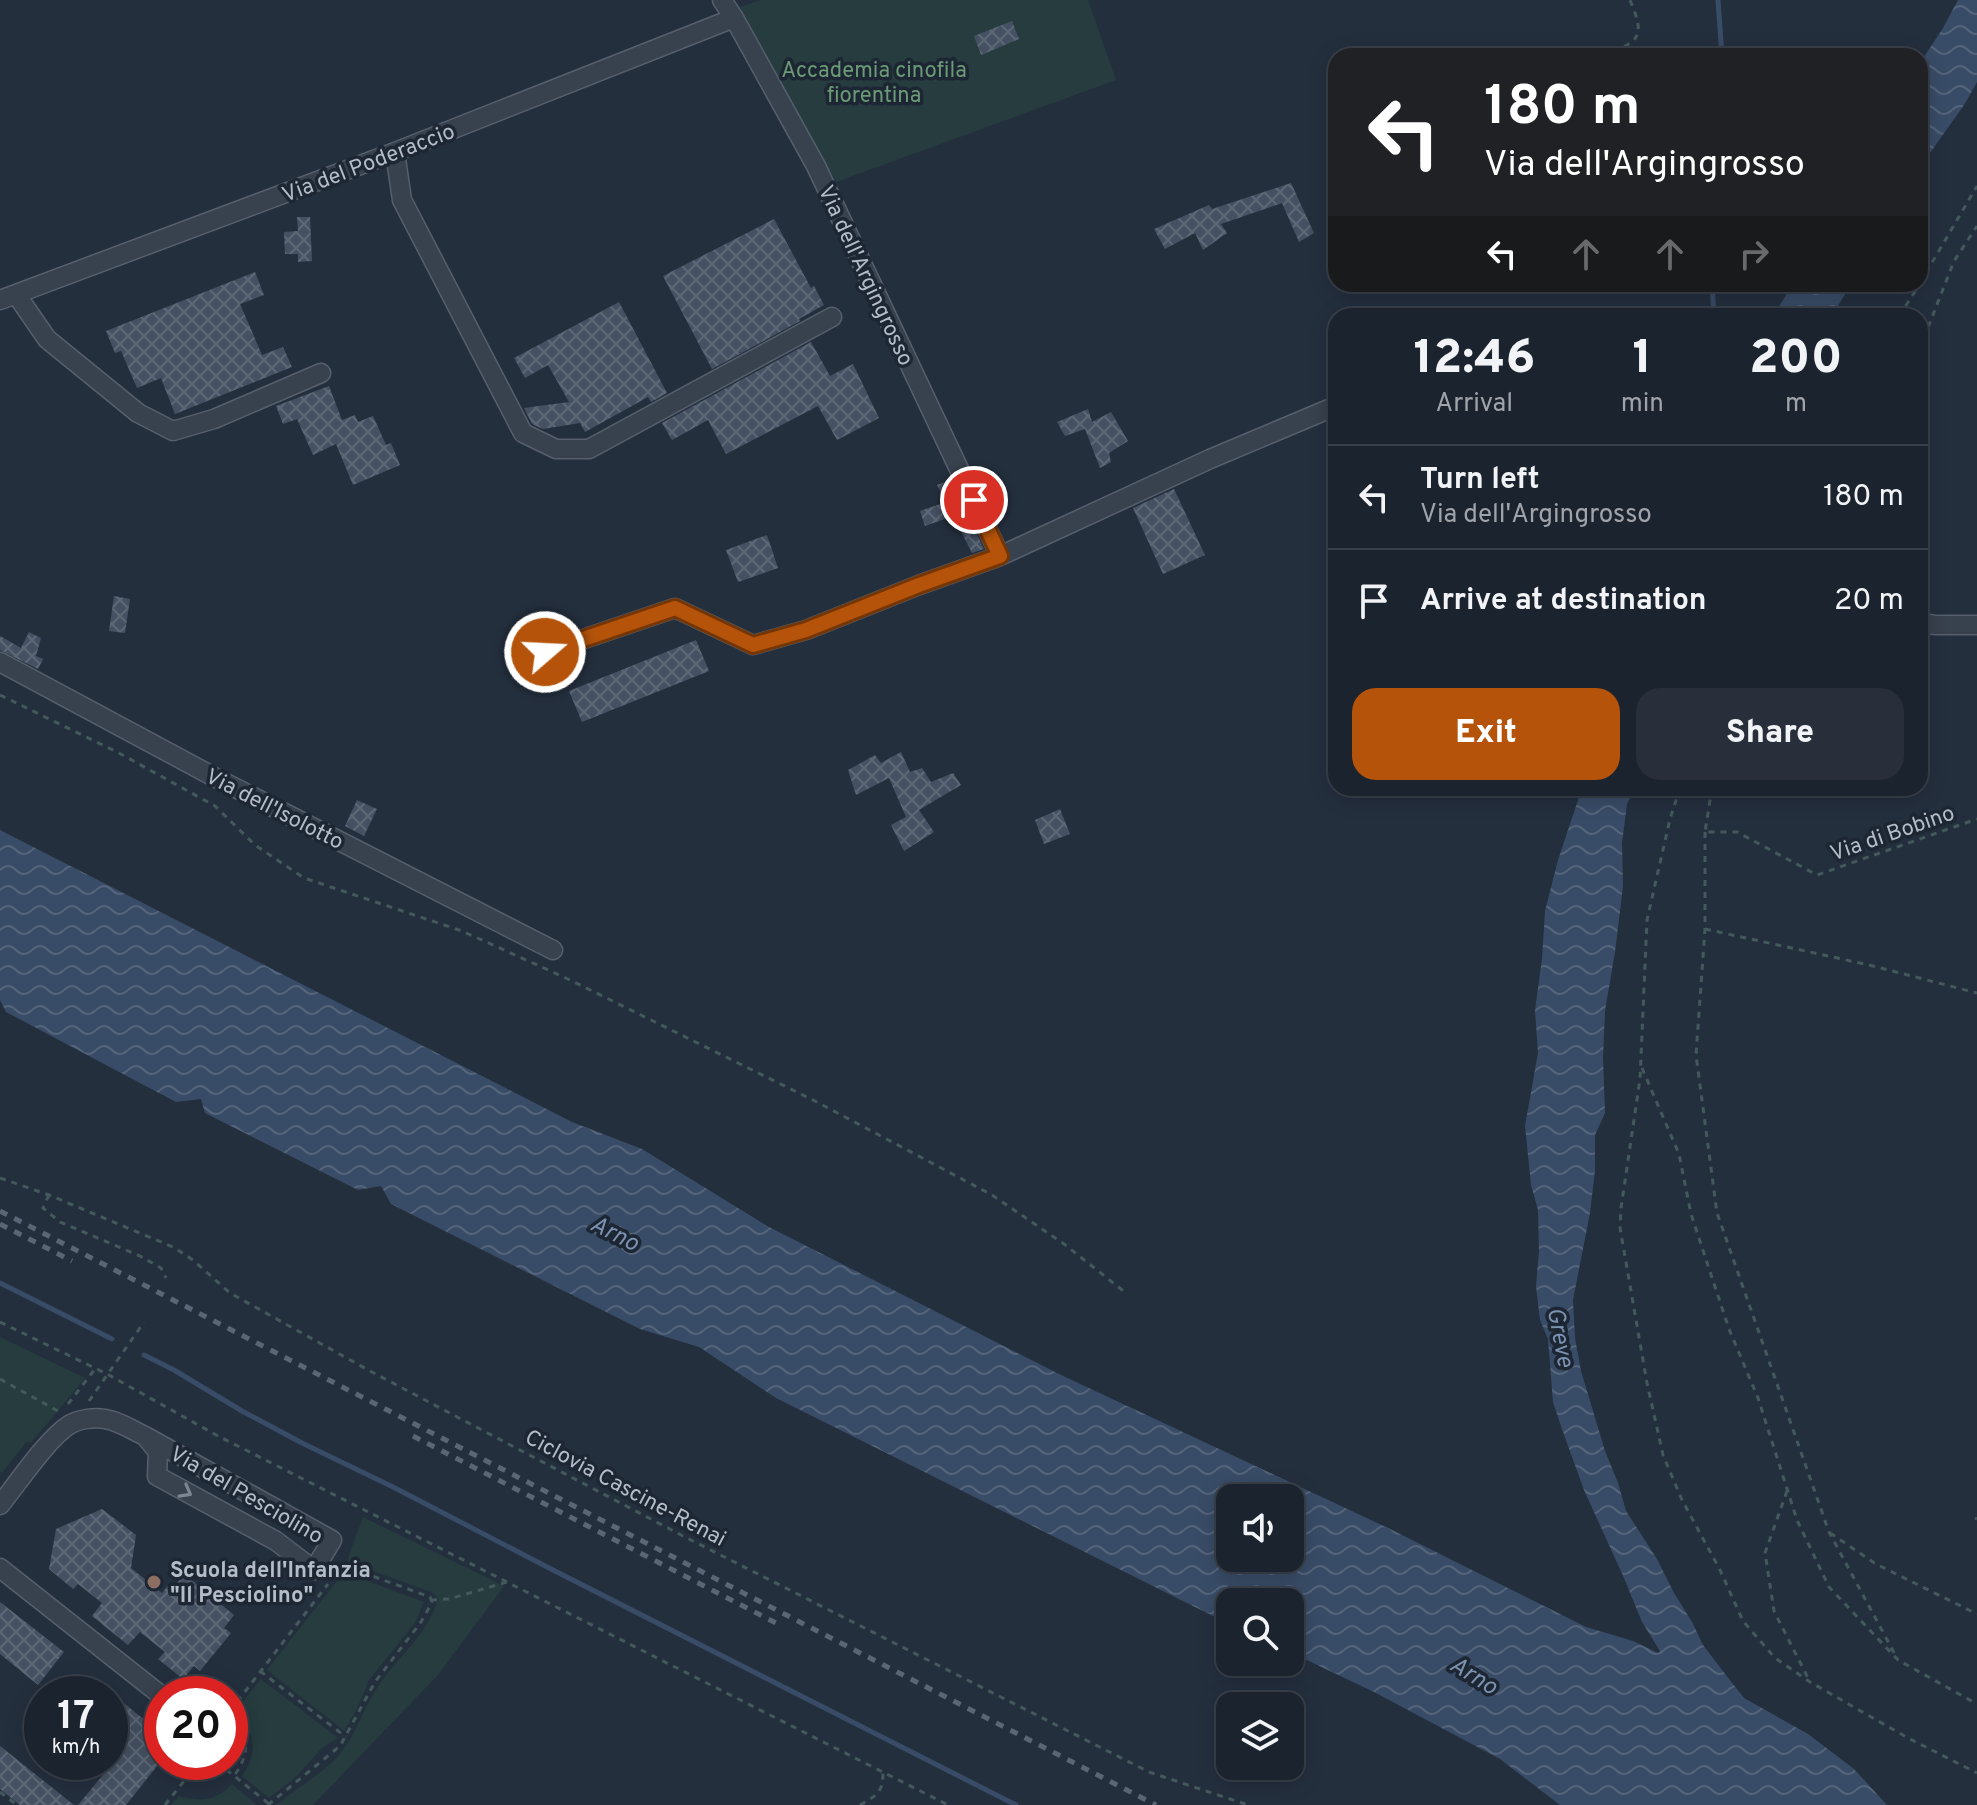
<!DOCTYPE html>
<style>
:root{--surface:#1b232e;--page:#282f3a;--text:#f1f3f6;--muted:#a0a4aa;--line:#39404a;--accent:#b45309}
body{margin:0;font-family:Overpass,sans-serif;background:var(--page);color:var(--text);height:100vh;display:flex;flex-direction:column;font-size:30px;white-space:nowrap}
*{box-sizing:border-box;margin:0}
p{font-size:26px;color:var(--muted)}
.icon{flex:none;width:44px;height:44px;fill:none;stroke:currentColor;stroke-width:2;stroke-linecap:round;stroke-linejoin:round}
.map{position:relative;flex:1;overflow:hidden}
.sheet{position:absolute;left:1328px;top:308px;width:600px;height:488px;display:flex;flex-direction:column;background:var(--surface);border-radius:24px;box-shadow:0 4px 20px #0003,0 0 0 2px var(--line)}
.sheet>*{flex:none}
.banner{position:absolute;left:1328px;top:48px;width:600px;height:244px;border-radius:24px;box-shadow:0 4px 20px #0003,0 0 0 2px var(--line);background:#202124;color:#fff;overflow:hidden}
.fabs{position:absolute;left:1216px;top:1484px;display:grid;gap:16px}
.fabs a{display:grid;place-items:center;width:88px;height:88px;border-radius:16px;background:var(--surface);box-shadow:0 4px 20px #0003,0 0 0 2px var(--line);font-size:40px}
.speed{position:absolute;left:24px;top:1676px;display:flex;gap:16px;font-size:40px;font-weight:700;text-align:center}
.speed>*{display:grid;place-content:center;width:104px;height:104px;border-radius:50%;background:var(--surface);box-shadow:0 4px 20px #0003,0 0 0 2px var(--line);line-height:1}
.speed small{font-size:20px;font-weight:400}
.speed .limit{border:12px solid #d22;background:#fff;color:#111}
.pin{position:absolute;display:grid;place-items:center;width:68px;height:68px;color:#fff;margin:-34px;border:4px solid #fff;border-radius:50%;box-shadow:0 2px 8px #0007}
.me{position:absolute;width:88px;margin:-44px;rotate:71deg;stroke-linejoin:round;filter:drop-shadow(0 0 6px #0008)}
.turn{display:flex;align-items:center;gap:28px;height:168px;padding:0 24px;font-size:36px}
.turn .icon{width:104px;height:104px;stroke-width:2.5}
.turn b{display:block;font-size:56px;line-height:68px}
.lanes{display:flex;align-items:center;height:76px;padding:0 24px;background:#0003;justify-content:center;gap:40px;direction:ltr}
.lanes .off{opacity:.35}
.eta{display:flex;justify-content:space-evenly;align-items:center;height:136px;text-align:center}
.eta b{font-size:48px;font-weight:800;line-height:56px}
.button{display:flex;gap:16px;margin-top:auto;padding:16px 24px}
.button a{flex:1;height:92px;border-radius:24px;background:var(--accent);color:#fff;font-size:32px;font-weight:800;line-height:92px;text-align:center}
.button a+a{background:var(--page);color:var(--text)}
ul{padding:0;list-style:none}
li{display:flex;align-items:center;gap:24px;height:104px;padding:0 24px;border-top:2px solid var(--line)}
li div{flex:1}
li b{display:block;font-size:30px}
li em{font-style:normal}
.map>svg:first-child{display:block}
.green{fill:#263c3f}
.water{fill:url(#water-waves);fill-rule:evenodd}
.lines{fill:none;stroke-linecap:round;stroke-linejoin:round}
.stream{stroke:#394c67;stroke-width:5}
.building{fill:url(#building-cross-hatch)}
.minor-casing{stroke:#565f6c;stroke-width:21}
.path{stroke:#44595c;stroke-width:3;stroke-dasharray:6 6;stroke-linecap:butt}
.minor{stroke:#38414e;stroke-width:18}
.rail{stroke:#5a6575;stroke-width:5;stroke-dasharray:8 8;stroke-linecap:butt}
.oneway{stroke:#7c8592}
.route-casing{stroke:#753606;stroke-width:20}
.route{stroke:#b45309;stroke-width:14}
.education-dot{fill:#8d6e63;stroke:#1d2633;stroke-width:3}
.labels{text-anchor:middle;stroke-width:7;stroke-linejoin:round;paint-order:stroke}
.park-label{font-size:22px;fill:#6b9a76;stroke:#1d2633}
.street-label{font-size:22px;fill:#b4bcc9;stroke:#1d2633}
.poi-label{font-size:22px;font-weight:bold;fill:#b4bcc9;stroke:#1d2633;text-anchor:start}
.water-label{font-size:24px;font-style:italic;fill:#7c92b1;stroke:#1d2633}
</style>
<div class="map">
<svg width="1977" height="1805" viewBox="0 0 1977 1805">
<defs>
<pattern id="water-waves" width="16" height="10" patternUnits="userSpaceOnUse" patternTransform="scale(2)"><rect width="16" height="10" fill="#394c67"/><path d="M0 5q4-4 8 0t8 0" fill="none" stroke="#53647b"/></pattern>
<pattern id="building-cross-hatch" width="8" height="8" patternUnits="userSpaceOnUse" patternTransform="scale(2)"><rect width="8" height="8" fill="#455162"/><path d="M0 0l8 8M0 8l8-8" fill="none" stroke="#5d6877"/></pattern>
</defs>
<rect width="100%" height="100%" fill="#242f3e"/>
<path class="green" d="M760 0H1088L1116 80 836 182 740 7Z
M0 1337 85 1378 31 1443 27 1441 2 1473 0 1471Z
M363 1517 504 1586 438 1675 313 1805H276C297 1788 322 1774 339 1755 357 1734 364 1706 379 1685 399 1655 428 1635 438 1598L431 1592 348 1562 349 1555Z
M344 1572 424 1602 415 1623 369 1680 357 1709 344 1731 267 1670Z
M261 1679 338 1738 322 1748 295 1778 269 1798 242 1776C258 1751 257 1733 234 1713Z
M232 1784 257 1805H171L179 1796C200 1802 217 1801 232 1784Z"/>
<path class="water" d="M1958 0H1977V82L1964 105 1920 167V63L1943 28Z
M1793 284H1851L1832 316H1773Z
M1582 788H1635L1627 804 1622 843 1623 886 1615 952 1605 1011 1603 1058 1605 1113 1595 1135V1170L1590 1213 1573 1300 1575 1338 1581 1371 1605 1451 1618 1483 1626 1511 1657 1559 1674 1593 1692 1622 1703 1645 1722 1670 1744 1698 1808 1734 1854 1769 1887 1805H1560L1500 1759 1374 1692 1290 1652V1602H1230V1624L1225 1622 776 1398 699 1347 640 1329 391 1204 381 1186 358 1190 205 1113 201 1099 176 1102 6 1012 0 1000V830L572 1122 642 1149 769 1227 1061 1375 1388 1528 1586 1627 1633 1641 1658 1653 1660 1651 1642 1622 1624 1578 1584 1490 1563 1432 1553 1402 1548 1339 1540 1320 1536 1286 1539 1251 1538 1210 1531 1185 1525 1126 1538 1053 1535 1010 1542 959 1545 911 1558 860ZM1290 1498V1558H1230V1498Z"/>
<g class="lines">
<path class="stream" d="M1718 0 1722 56
M1712 284 1714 316
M0 1283 112 1339
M144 1355 174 1370 242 1411 302 1443 393 1487 553 1570 1016 1805"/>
</g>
<path class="building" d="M1012 21 1019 39 981 55 974 36Z
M1291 183 1314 233 1299 242 1282 203 1221 224 1227 233 1203 250 1195 233 1165 249 1154 229 1209 205 1212 209Z
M297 217H310L312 261 298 262V254H285L284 232 298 231Z
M774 219 811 288 814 286 824 305 799 319 800 321 712 369 663 276Z
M255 272 264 295 240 304 262 355 283 347 292 367 175 414 161 378 137 388 121 351 115 353 106 331Z
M619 302 667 393 651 402 648 397 585 432 580 423 543 429 532 424 524 408 569 402 548 365 525 378 514 358Z
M811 342 830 376 853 364 879 418 837 440 818 406 726 454 708 420 672 440 662 423Z
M329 386 342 420 355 415 358 422 373 416 386 445 391 443 400 465 353 485 336 444 313 455 297 419 283 424 276 406Z
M1088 409 1092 422 1111 412 1128 441 1109 453 1111 462 1100 468 1085 429 1065 436 1057 422Z
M951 480 984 549 972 553 953 516 925 526 920 511 946 502 937 485Z
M1174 489 1205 555 1163 574 1133 508Z
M767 535 778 568 738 582 726 550Z
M114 596 130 599 125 633 109 631Z
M29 632 41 638 36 656 43 659 38 669 0 650V636L21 648Z
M696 640 709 671 582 722 569 691Z
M901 752 910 772 922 768 931 782 953 773 961 785 919 810 934 832 904 851 891 825 906 817 889 778 856 795 848 770 875 755 881 763Z
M357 800 377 809 364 836 345 826Z
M1060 809 1070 834 1044 844 1035 820Z
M102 1509 136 1535 131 1568 162 1593 169 1584 174 1587 184 1574 234 1615 224 1628 231 1633 200 1671 194 1666 183 1679 158 1659 165 1652 140 1632 128 1645 92 1616 102 1603 78 1584 73 1589 49 1569 56 1529Z
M0 1602 64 1652 38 1685 0 1654Z
M110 1692 162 1734V1760L126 1805H78L122 1752 110 1742Z
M0 1746 74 1805H20L0 1789Z"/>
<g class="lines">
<defs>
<path id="minor" d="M722 0 734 18 816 166 1000 556
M395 152 402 200 523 433 556 449H589L832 317
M16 294 47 339 138 413 173 431 214 419 321 373
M0 300 395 152 734 18
M1920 623 1936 625H1977
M545 652 675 608 753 645 806 630 919 585 1000 556 1210 459 1336 406
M0 662 216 778 553 950
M0 1505C18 1483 47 1439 69 1425 79 1419 94 1417 105 1419 119 1421 132 1430 145 1436L332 1540 314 1570 276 1541 157 1476 158 1452 145 1436
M0 1568 162 1696"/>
</defs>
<use href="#minor" class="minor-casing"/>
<path class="path" d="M1602 56C1638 41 1647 40 1630 0
M1920 283 1977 186
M1899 316 1920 284
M1920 336 1929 325 1954 261 1977 226
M0 695 119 753 215 806 255 845 304 878 462 931 568 979 813 1100 992 1195 1064 1244 1126 1293
M1680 788 1670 819 1647 920 1640 1079 1621 1208 1620 1228 1647 1383 1663 1455 1682 1500 1720 1570 1743 1621 1775 1658 1810 1682 1908 1738 1977 1773
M1712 788 1705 832H1737L1817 875 1977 819
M1705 832V929L1696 1055 1717 1213 1829 1532 1898 1660
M1705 929 1869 965 1977 993
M1642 1068 1679 1154 1691 1214 1729 1329 1758 1398 1797 1520 1829 1587 1898 1660 1977 1704
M0 1178 49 1195 173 1247 193 1260 230 1293 370 1371 683 1536 1149 1772 1248 1805
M49 1195 43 1208 60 1222 140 1256 161 1268 166 1278
M0 1322 107 1374 218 1436 948 1805
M0 1379 58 1411
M89 1401 144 1322
M68 1404 95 1369
M1787 1491 1765 1553 1774 1611 1808 1678
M1975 1518 1977 1519
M1830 1533 1876 1564 1977 1614
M431 1600 449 1599 507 1582
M260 1671 346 1737
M230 1711 328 1584
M230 1715C250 1735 250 1754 234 1776
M217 1762 269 1804
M0 1792 17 1805
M165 1805 199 1762
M268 1805 340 1746 375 1682 421 1622 432 1602 430 1597 342 1565 332 1578
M860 1805C877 1795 883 1793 883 1772"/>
<use href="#minor" class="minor"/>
<path class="rail" d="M0 1211 1156 1805
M0 1224 72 1261
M413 1436 776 1623"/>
</g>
<defs><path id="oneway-chevron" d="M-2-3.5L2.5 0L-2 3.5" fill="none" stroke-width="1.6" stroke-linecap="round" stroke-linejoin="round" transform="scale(2)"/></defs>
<use class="oneway" href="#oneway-chevron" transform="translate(186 1492) rotate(29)"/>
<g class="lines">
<defs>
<path id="route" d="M545 652 675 608 753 645 806 630 919 585 1000 556 974 500"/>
</defs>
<use href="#route" class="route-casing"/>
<use href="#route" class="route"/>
</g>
<circle class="education-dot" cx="154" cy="1582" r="8"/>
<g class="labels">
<g class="park-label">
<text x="874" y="77">Accademia cinofila<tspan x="874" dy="25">fiorentina</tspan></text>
</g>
<g class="street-label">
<text transform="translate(368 162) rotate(-21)" y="8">Via del Poderaccio</text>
<text transform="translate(867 275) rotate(65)" y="8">Via dell'Argingrosso</text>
<text transform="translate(275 808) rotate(27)" y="8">Via dell'Isolotto</text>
<text transform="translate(1892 832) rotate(-19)" y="8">Via di Bobino</text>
<text transform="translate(626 1487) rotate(28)" y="8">Ciclovia Cascine-Renai</text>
<text transform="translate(247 1494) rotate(30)" y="8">Via del Pesciolino</text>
</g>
<g class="poi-label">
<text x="170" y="1577">Scuola dell'Infanzia<tspan x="170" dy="25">"Il Pesciolino"</tspan></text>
</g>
<g class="water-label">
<text transform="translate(615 1233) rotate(27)" y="8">Arno</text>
<text transform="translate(1561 1337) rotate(79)" y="8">Greve</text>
<text transform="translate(1474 1675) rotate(32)" y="8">Arno</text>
</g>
</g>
</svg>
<div class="fabs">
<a><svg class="icon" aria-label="sound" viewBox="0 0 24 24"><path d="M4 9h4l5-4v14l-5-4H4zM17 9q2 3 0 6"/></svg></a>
<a><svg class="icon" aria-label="search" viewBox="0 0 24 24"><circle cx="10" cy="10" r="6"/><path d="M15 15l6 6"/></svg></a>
<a><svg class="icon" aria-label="layers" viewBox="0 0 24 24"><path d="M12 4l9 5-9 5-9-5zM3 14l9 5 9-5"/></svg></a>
</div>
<div class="speed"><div>17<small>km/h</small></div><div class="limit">20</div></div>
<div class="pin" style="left:974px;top:500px;background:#d93025"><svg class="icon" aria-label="arrive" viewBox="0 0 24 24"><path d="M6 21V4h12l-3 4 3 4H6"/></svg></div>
<svg class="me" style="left:545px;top:652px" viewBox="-20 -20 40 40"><circle r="17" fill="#b45309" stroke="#fff" stroke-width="3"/><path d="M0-11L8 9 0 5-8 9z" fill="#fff"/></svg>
<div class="banner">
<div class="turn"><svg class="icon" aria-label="left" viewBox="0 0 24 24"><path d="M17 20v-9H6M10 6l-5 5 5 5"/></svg><div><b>180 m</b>Via dell'Argingrosso</div></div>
<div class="lanes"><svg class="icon" aria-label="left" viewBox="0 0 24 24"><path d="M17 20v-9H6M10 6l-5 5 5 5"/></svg><svg class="icon off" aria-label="ahead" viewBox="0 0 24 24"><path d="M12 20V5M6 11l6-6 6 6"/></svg><svg class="icon off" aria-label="ahead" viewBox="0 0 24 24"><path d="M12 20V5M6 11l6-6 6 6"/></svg><svg class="icon off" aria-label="right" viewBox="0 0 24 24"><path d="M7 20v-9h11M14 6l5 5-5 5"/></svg></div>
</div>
<section class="sheet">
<div class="eta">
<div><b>12:46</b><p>Arrival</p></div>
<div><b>1</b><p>min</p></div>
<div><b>200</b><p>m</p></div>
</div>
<ul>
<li><svg class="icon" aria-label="left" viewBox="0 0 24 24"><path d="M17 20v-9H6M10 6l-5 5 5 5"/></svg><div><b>Turn left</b><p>Via dell'Argingrosso</p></div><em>180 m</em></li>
<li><svg class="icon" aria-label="arrive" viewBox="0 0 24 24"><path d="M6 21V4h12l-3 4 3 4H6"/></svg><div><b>Arrive at destination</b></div><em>20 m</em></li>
</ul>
<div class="button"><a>Exit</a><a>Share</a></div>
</section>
</div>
